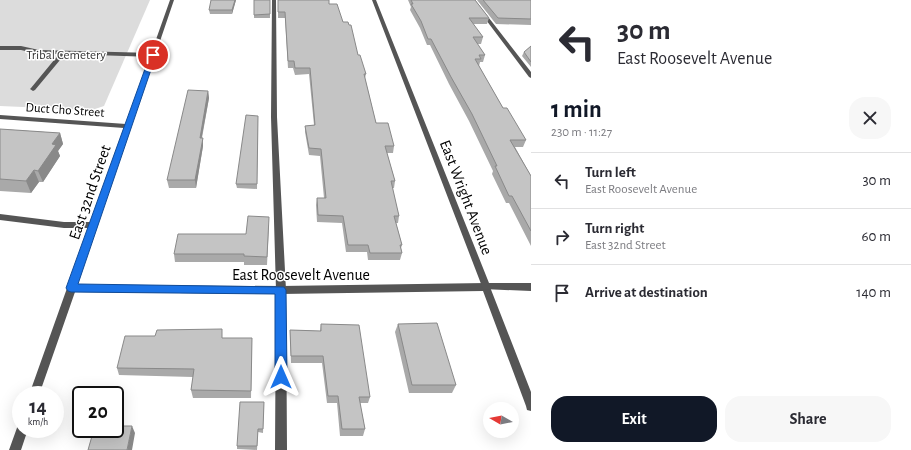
<!DOCTYPE html>
<meta charset="utf-8">
<style>
:root{--surface:#fff;--page:#f7f7f7;--text:#2b2b33;--muted:#7c7c81;--line:#e1e1e2;--accent:#111827}
body{margin:0;font-family:"Alegreya Sans",sans-serif;background:var(--page);color:var(--text);height:100vh;display:flex;flex-direction:column;font-size:15px;white-space:nowrap}
*{box-sizing:border-box;margin:0}
p{font-size:13px;color:var(--muted)}
.icon{flex:none;width:22px;height:22px;fill:none;stroke:currentColor;stroke-width:2;stroke-linecap:round;stroke-linejoin:round}
.map{position:relative;flex:1;overflow:hidden}
.details{display:flex;flex-direction:column;background:var(--surface);width:380px}
.details>*{flex:none}
.guide{background:#fff;color:var(--text);overflow:hidden}
.needle{width:26px;rotate:279deg}
.buttons{position:absolute;left:483px;top:402px;display:grid;gap:8px}
.buttons a{display:grid;place-items:center;width:36px;height:36px;border-radius:50%;background:var(--surface);box-shadow:0 4px 16px #0002;font-size:20px}
.speed{position:absolute;left:12px;top:386px;display:flex;gap:8px;font-size:20px;font-weight:700;text-align:center}
.speed>*{display:grid;place-content:center;width:52px;height:52px;border-radius:50%;background:var(--surface);box-shadow:0 4px 16px #0002;line-height:1}
.speed small{font-size:10px;font-weight:400}
.speed .limit{border:2px solid #111;border-radius:6px;background:#fff;color:#111}
.pin{position:absolute;display:grid;place-items:center;width:34px;height:34px;color:#fff;margin:-17px;border:2px solid #fff;border-radius:50%;box-shadow:0 1px 4px #0007}
.me{position:absolute;width:44px;margin:-22px;rotate:0deg;stroke-linejoin:round;filter:drop-shadow(0 0 3px #0008)}
.turn{display:flex;align-items:center;gap:14px;height:84px;padding:0 20px;font-size:18px}
.turn .icon{width:52px;height:52px;stroke-width:2.5}
.turn b{display:block;font-size:28px;line-height:34px}
.round{display:grid;place-items:center;flex:none;width:42px;height:42px;border-radius:16px;background:var(--page)}
.headline{display:flex;align-items:center;justify-content:space-between;height:68px;padding:0 20px}
h1{font-size:24px;font-weight:600;line-height:30px;color:var(--accent)}
.cta{display:flex;gap:8px;margin-top:auto;padding:8px 20px}
.cta a{flex:1;height:46px;border-radius:16px;background:var(--accent);color:#fff;font-size:16px;font-weight:600;line-height:46px;text-align:center}
.cta a+a{background:var(--page);color:var(--text)}
ul{padding:0;list-style:none}
li{display:flex;align-items:center;gap:12px;height:56px;padding:0 20px;border-top:1px solid var(--line)}
li div{flex:1}
li b{display:block;font-size:15px}
li em{font-style:normal}
main{display:flex;flex:1;min-height:0}
.map>svg:first-child{display:block}
.green{fill:#dcdcdc}
.lines{fill:none;stroke-linecap:round;stroke-linejoin:round}
.service{fill:#555;fill-rule:evenodd}
.minor{fill:#555;fill-rule:evenodd}
.tertiary{fill:#555;fill-rule:evenodd}
.wall{fill:#a9a9a9}
.shaded-wall{fill:#898989}
.building{fill:#c4c4c4;stroke:#898989}
.route{fill:#1a73e8;stroke:#114b97}
.labels{text-anchor:middle;stroke-width:3;stroke-linejoin:round;paint-order:stroke}
.far-park-label{font-size:13px;fill:#333;stroke:#fff}
.far-street-label{font-size:13px;fill:#000;stroke:#fff}
.street-label{font-size:16px;fill:#000;stroke:#fff}
</style>
<main>
<div class="map">
<svg width="531" height="450" viewBox="0 0 531 450">
<rect width="100%" height="100%" fill="#fff"/>
<path class="green" d="M0 0H150L104 106 92 110 0 106Z"/>
<g class="lines">
<path class="service" d="M272 0H276L277 117 286 290 287 450H275L276 290 271 117Z
M471 0H475L531 72V78L529 77Z
M0 46H21L39 50 153 53 156 55 153 57 65 54 35 90 33 91 30 89 31 88 59 54H39L21 50H0Z
M0 214 64 222H94L98 225 94 228H64L0 220Z"/>
<path class="minor" d="M170 0H174L77 285 281 286 486 283 489 285 490 287 531 392V411L527 410 526 406 483 291 281 294 75 292 39 395H29L124 128 0 119V115L126 124Z
M21 424V429H28L21 450H9L18 425Z"/>
<path class="tertiary" d="M372 0H376L489 283H531V291L483 289Z"/>
</g>
<path class="wall" d="M236 0 232 14H210L209 10Z
M254 0H270V18H254Z
M278 0 329 4 343 22 366 74 365 78 376 123 394 146 393 153H387L395 181 394 188H392L399 216 398 223H396L402 245 401 248 402 253 400 260H368L367 252H346L342 223 317 222 316 205 317 198H324L320 156 309 155 305 132V126L314 125 309 74 295 75 293 68H288L285 18H278Z
M408 0H475L489 18 487 24H473L483 37 481 44H477L485 55 483 62H480L479 66 503 108 526 140 523 147H515L531 176V246L509 203H506L492 174 493 171 469 121 449 84 430 45H427L420 28 410 10 411 7Z
M477 0H531V25L496 24Z
M531 46V67L522 56 524 52Z
M208 91 209 98 202 138H203V146L196 188H169L167 180Z
M258 116 257 189 237 188 236 184Z
M0 129 60 133 63 144 58 151 60 156 43 182H39L31 193 0 191Z
M269 225 267 265H244V262H175L174 254 246 234Z
M321 324 370 397 368 403H360L365 429 363 436H340L337 403H327L322 363H291L290 337V330L320 331Z
M398 324 456 385 452 393H409L395 332Z
M223 338H252L251 398H193L191 390 193 377 119 375 117 368Z
M264 402 263 433 258 432 257 450 237 449V446Z"/>
<path class="shaded-wall" d="M235 0H236L232 14V10Z
M208 91 209 98 200 146V138Z
M60 133 63 144 58 151 60 156 43 182 38 171 52 144Z
M203 138V146L196 188 195 180Z
M34 170 39 182 31 193 26 181Z
M132 426 135 433 132 450H127Z"/>
<path class="building" d="M211 0H235L232 10H209Z
M254 0H270V14L254 15Z
M278 0H329V4H337L343 22H348L349 25H351L358 55H360L366 74H364L376 123H388L394 146H385L395 181H391L399 216H394L402 245H400L402 253H370L368 245H348L343 216 318 215 317 198H326L321 149 309 148 305 126 315 125 310 68H295L294 61H288L285 12H278Z
M411 0H475L489 18H469L483 37H473L485 55H479L481 59H475L503 108H507L526 140H510L531 176V231L512 196H509L495 166H497L472 114 451 77 431 39H428L421 21 411 4H413Z
M483 0H531V19L498 18Z
M531 46V62L524 52Z
M188 90 208 91 200 138H203L195 180H167Z
M246 115 258 116 257 184H236Z
M0 129 60 133 52 144 56 145 38 171 34 170 26 181 0 179Z
M248 216 269 217 267 257 244 256V254H174L178 234H246Z
M437 323 456 385H412L398 324Z
M321 324 359 325 370 397H359L365 429H342L338 396H328L323 356H291L290 330 321 331Z
M222 329V338H252L251 391 191 390 194 369 117 368 125 336H155L157 330Z
M240 402H264L263 429H258L257 446H237Z
M115 426H132L127 450H88L94 429H115Z"/>
<path class="route" d="M153 53 156 55 78 284 284 287 286 290 287 377 285 381 281 383 276 381 275 377V294L71 292 68 291 66 288 150 55Z"/>
<g class="labels">
<g class="far-park-label">
<text x="66" y="59">Tribal Cemetery</text>
</g>
<g class="far-street-label">
<text transform="translate(65 109) rotate(4)" y="5">Duct Cho Street</text>
</g>
<g class="street-label">
<text transform="translate(89 192) rotate(-71)" y="6">East 32nd Street</text>
<text transform="translate(467 197) rotate(69)" y="6">East Wright Avenue</text>
<text x="301" y="280">East Roosevelt Avenue</text>
</g>
</g>
</svg>
<div class="buttons">
<a><svg class="needle" viewBox="-14 -14 28 28"><path d="M0-13l5 13h-10z" fill="#e53935"/><path d="M0 13l5-13h-10z" fill="#7c7c81"/></svg></a>
</div>
<div class="speed"><div>14<small>km/h</small></div><div class="limit">20</div></div>
<div class="pin" style="left:153px;top:55px;background:#d93025"><svg class="icon" aria-label="arrive" viewBox="0 0 24 24"><path d="M6 21V4h12l-3 4 3 4H6"/></svg></div>
<svg class="me" style="left:281px;top:377px" viewBox="-20 -20 40 40"><path d="M0-17L14 15 0 8-14 15z" fill="#1a73e8" stroke="#fff" stroke-width="4"/></svg>
</div>
<section class="details">
<div class="guide">
<div class="turn"><svg class="icon" aria-label="left" viewBox="0 0 24 24"><path d="M17 20v-9H6M10 6l-5 5 5 5"/></svg><div><b>30 m</b>East Roosevelt Avenue</div></div>
</div>
<div class="headline"><div><h1>1 min</h1><p>230 m · 11:27</p></div><a class="round"><svg class="icon" aria-label="close" viewBox="0 0 24 24"><path d="M6 6l12 12M18 6L6 18"/></svg></a></div>
<ul>
<li><svg class="icon" aria-label="left" viewBox="0 0 24 24"><path d="M17 20v-9H6M10 6l-5 5 5 5"/></svg><div><b>Turn left</b><p>East Roosevelt Avenue</p></div><em>30 m</em></li>
<li><svg class="icon" aria-label="right" viewBox="0 0 24 24"><path d="M7 20v-9h11M14 6l5 5-5 5"/></svg><div><b>Turn right</b><p>East 32nd Street</p></div><em>60 m</em></li>
<li><svg class="icon" aria-label="arrive" viewBox="0 0 24 24"><path d="M6 21V4h12l-3 4 3 4H6"/></svg><div><b>Arrive at destination</b></div><em>140 m</em></li>
</ul>
<div class="cta"><a>Exit</a><a>Share</a></div>
</section>
</main>
